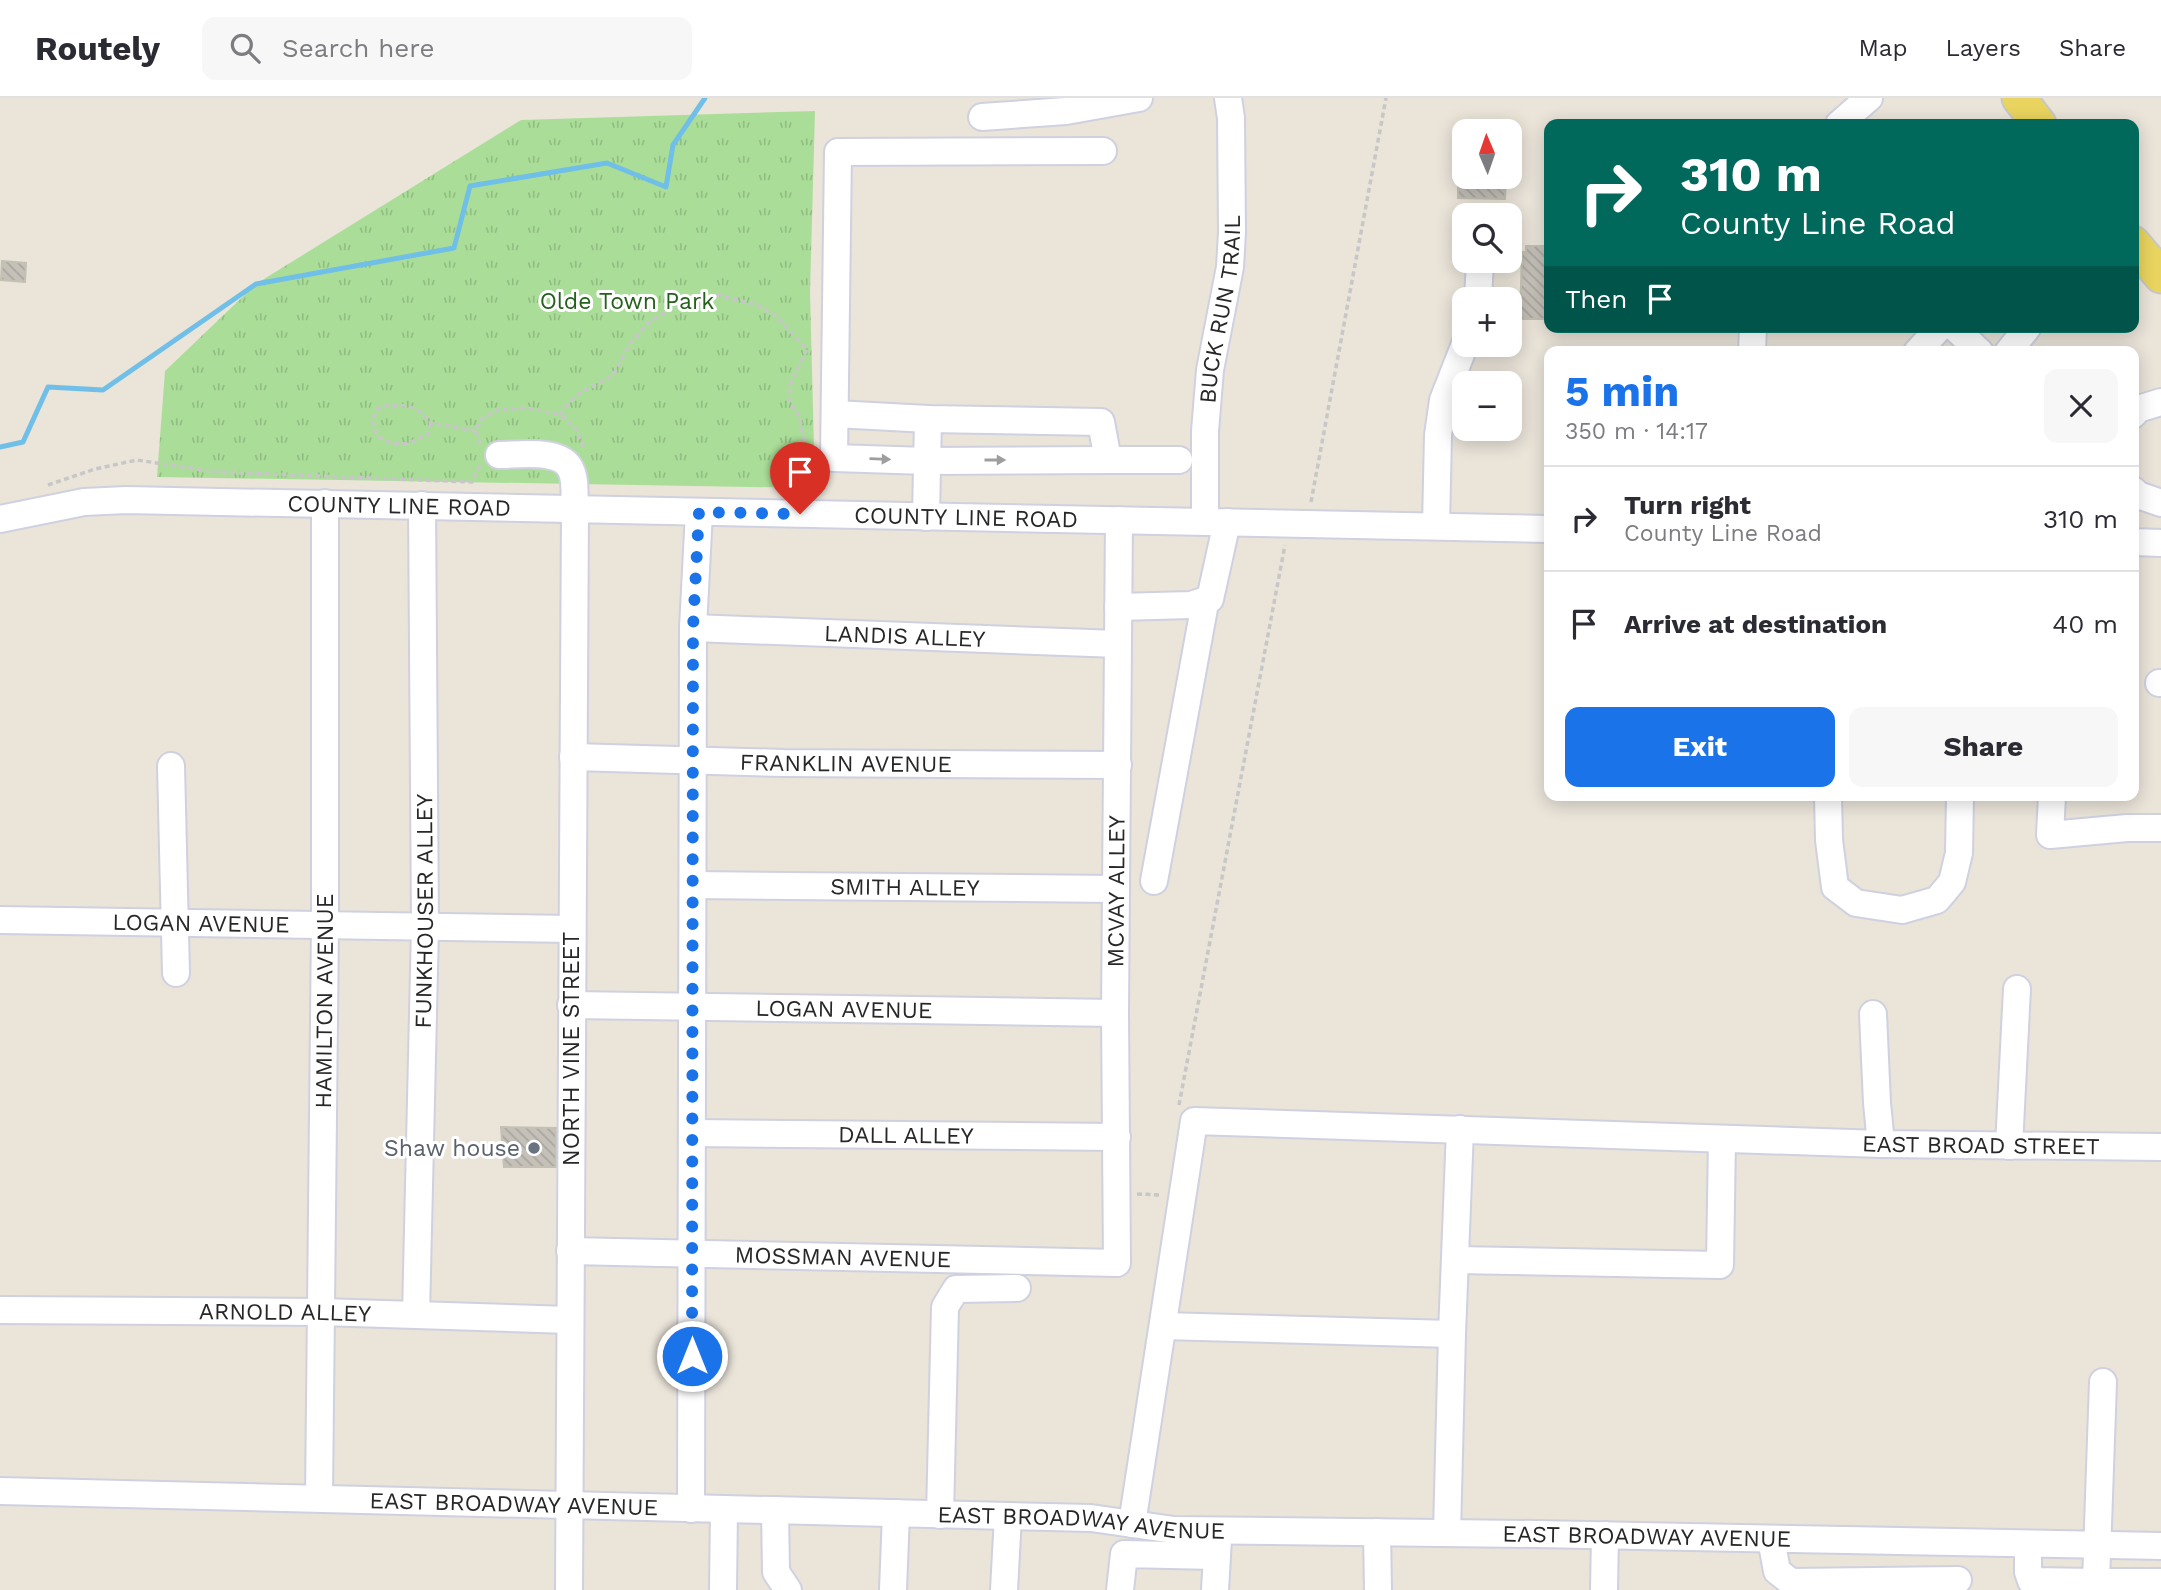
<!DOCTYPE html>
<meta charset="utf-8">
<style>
:root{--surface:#fff;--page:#f7f7f7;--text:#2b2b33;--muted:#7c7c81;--line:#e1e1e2;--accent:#1a73e8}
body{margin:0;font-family:"Work Sans",sans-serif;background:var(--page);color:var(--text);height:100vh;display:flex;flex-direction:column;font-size:26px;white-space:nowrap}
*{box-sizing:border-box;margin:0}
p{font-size:23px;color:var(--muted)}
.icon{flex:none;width:38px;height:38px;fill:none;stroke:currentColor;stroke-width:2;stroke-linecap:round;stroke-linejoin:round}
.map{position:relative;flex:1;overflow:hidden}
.panel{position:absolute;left:1544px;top:248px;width:595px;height:455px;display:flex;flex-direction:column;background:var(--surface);border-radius:14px;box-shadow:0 4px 18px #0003}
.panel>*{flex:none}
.hud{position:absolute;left:1544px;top:21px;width:595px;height:214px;border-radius:14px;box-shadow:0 4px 18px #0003;background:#00695c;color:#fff;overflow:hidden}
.needle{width:46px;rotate:358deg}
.tools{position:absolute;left:1452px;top:21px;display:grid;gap:14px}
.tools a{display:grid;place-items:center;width:70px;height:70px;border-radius:14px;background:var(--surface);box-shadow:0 4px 18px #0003;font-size:35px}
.pin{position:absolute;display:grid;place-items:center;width:60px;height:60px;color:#fff;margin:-72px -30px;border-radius:50% 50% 50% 0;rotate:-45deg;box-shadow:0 0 7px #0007}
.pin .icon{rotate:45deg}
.me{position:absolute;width:77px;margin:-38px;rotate:0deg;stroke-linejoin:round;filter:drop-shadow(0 0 5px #0008)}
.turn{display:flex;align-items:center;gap:24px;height:147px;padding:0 21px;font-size:32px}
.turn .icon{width:91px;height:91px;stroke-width:2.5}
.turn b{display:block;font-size:49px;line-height:60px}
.then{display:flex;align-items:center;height:66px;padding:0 21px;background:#0003;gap:14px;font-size:26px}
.round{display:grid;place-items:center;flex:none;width:74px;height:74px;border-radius:14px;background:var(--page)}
.headline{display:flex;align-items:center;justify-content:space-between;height:119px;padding:0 21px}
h1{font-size:42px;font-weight:700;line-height:52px;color:var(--accent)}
.action{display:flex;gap:14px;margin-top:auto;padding:14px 21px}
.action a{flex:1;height:80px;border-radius:14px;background:var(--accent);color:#fff;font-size:28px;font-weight:700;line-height:80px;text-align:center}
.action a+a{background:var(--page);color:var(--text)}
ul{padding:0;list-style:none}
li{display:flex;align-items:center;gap:21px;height:105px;padding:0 21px;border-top:2px solid var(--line)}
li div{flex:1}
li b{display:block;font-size:26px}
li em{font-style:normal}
header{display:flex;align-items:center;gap:42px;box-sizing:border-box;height:98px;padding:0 35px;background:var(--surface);border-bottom:2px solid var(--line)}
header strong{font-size:33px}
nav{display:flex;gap:38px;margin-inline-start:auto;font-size:24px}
.search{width:490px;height:63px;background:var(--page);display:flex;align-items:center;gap:18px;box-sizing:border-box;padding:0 24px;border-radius:14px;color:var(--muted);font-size:26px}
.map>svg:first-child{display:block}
.grass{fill:url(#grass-tufts)}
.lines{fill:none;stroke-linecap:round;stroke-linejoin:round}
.stream{stroke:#70bfe8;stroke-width:5}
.building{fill:url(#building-back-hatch);stroke:#c4c0b3;stroke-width:2}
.minor-casing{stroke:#cfd1e0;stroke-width:30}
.major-casing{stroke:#c7c7c7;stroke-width:37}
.path{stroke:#c7c7c7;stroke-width:3.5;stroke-dasharray:5 3.5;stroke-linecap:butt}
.minor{stroke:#fff;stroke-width:26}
.major{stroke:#e9d45f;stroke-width:33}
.oneway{fill:#9e9e9e}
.route{stroke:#1a73e8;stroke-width:12;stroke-dasharray:0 21.6}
.worship-dot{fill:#6b7280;stroke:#fff;stroke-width:2.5}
.labels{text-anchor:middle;stroke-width:6;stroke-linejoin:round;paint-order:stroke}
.park-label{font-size:23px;fill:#25601c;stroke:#fff}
.street-label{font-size:23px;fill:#272727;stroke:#fff}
.worship-label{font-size:23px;fill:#5b616d;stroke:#fff;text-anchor:end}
</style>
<header>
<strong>Routely</strong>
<div class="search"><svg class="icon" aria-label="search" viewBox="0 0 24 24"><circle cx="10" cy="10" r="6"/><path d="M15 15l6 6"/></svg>Search here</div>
<nav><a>Map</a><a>Layers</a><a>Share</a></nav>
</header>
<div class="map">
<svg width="2161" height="1492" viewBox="0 0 2161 1492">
<defs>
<pattern id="grass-tufts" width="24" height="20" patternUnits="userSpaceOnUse" patternTransform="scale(1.75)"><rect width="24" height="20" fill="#aade98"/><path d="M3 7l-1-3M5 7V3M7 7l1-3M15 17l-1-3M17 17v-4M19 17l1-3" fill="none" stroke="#92be83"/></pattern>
<pattern id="building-back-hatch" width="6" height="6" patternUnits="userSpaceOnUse" patternTransform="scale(1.75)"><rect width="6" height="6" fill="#c5c1b9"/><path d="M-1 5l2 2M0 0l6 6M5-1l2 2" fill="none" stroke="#a9a69f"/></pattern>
</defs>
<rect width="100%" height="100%" fill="#eae4d9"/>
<path class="grass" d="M815 13 810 194 815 390 157 379 165 273 256 186 521 22Z"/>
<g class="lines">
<path class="stream" d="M0 349 23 344 48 289 103 292 256 186 454 150 470 88 607 65 666 89 673 47 705 0"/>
</g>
<path class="building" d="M1458 79H1506L1505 101 1458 100Z
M1526 148H1549V221H1520L1522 154H1526Z
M2 163 26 165 25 184 1 182Z
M501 1029 556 1030V1069H504Z"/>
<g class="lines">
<defs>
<g id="minor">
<path d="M982 19 1066 13 1139 0"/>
<path d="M1839 26 1869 0"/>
<path d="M1103 53 838 54 834 360 927 363 1108 362"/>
<path d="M1478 201 1480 163"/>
<path d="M1954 229 1980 254"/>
<path d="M1752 254 1753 229"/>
<path d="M1917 254 1940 229"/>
<path d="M2008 254 2028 229"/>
<path d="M835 316 928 321 1101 324 1108 362H1179"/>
<path d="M2133 317 2138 311 2161 304"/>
<path d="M499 357C519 357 562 350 571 372 576 382 574 400 575 411L569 1492"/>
<path d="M2133 392 2138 397 2161 405"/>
<path d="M926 419 928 321"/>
<path id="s1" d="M0 421 84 404 126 402 1549 431"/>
<path id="s2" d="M1205 424V333L1210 272 1230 169 1232 134 1231 20 1228 0"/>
<path d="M1436 428 1438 337 1443 302 1465 246"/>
<path d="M2133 444 2161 445"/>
<path d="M1118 509 1191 507 1210 501 1227 424"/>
<path id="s3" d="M693 530 1118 546"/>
<path d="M2159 585H2161"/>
<path id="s4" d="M573 659 784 665 1118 667"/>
<path d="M171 668 176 875"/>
<path d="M1828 698 1829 742 1835 789 1856 805 1902 812 1937 802 1952 784 1959 755 1960 698"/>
<path d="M2052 698 2050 737 2127 730H2161"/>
<path d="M1154 783 1205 505"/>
<path id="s5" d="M693 787 1116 791"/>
<path id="s6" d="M0 822 572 831"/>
<path id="s7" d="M571 907 1115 915"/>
<path d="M1873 916 1877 1005 1881 1046"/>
<path id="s8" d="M692 1035 1117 1039"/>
<path d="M2009 1048 2017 891"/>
<path id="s9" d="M570 1153 1117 1165 1115 915 1119 422"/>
<path d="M1455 1162 1720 1167 1722 1041"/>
<path id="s10" d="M0 1212 321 1214 569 1222"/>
<path id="s11" d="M416 1217 425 829 422 407"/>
<path d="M1163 1228 1452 1236"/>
<path id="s12" d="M0 1393 1091 1420 1174 1432 1536 1436 2161 1448"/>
<path id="s13" d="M319 1400 325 826V405"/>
<path d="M691 1411 693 530 699 414"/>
<path d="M775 1412 776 1474 788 1492"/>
<path d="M940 1417 945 1209 956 1191 1017 1190"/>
<path id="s14" d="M1132 1426 1194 1023 1881 1046 2161 1049"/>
<path d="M1377 1434 1378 1492"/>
<path d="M1447 1435 1452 1236 1460 1031"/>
<path d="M1771 1441 1777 1473 1791 1484 1958 1482"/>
<path d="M2028 1446V1474L2031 1483 2096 1484 2103 1284"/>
<path d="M2096 1484H2161"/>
<path d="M723 1492 724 1411"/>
<path d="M893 1492 896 1415"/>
<path d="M1004 1492 1008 1418"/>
<path d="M1120 1492 1124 1456 1215 1458"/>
<path d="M1215 1492 1218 1441"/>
<path d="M1604 1492 1605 1437"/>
</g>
<path id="major" d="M2019 0 2039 26
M2133 145 2161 178"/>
</defs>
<use href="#minor" class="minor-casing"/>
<use href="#major" class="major-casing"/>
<path class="path" d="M561 317 567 307 582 293 604 283 615 274 630 246 649 224 677 208 694 203 718 197 758 207 777 219 807 251 790 287V304L799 318 804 341 795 377
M431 325 428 336C405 348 399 350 377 338L372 323 378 310C400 305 417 306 431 325L476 333
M480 346 476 333 480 322 498 312 528 310 561 317 576 331 585 352
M48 387 95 371 137 362 217 374 472 384 480 367
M1311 404 1386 0
M1179 1007 1285 447
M1137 1096 1161 1097"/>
<use href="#minor" class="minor"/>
<use href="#major" class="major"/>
</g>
<defs><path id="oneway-solid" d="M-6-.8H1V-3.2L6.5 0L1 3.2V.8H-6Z" transform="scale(1.75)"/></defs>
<g class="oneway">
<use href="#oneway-solid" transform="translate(880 361) rotate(2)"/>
<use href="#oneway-solid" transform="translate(995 362)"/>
</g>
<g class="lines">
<path class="route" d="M692 1258 693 530 699 414 800 416"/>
</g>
<circle class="worship-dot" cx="534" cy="1050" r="7"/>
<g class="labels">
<g class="park-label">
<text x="627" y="211">Olde Town Park</text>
</g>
<g class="street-label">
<text dy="8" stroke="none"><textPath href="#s2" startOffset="214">BUCK RUN TRAIL</textPath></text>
<text dy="8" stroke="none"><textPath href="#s1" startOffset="401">COUNTY LINE ROAD</textPath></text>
<text dy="8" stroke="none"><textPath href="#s1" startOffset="968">COUNTY LINE ROAD</textPath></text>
<text dy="8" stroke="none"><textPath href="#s3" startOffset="212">LANDIS ALLEY</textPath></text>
<text dy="8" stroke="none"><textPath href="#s4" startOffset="273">FRANKLIN AVENUE</textPath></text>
<text dy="8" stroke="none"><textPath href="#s5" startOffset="212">SMITH ALLEY</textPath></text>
<text dy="8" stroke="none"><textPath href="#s9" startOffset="919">MCVAY ALLEY</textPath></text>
<text dy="8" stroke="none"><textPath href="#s11" startOffset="404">FUNKHOUSER ALLEY</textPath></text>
<text dy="8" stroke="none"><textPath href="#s6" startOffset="201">LOGAN AVENUE</textPath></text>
<text dy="8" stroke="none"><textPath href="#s13" startOffset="497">HAMILTON AVENUE</textPath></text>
<text dy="8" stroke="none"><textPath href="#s7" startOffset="273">LOGAN AVENUE</textPath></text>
<text transform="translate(571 951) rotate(-90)" y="8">NORTH VINE STREET</text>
<text dy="8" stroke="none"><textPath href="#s8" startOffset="214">DALL ALLEY</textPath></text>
<text dy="8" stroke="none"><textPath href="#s14" startOffset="1195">EAST BROAD STREET</textPath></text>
<text dy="8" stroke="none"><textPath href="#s9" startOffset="273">MOSSMAN AVENUE</textPath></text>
<text dy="8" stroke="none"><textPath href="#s10" startOffset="285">ARNOLD ALLEY</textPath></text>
<text dy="8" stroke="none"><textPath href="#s12" startOffset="514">EAST BROADWAY AVENUE</textPath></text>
<text dy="8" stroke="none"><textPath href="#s12" startOffset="1082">EAST BROADWAY AVENUE</textPath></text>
<text dy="8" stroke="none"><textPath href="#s12" startOffset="1648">EAST BROADWAY AVENUE</textPath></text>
</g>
<g class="worship-label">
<text x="520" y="1058">Shaw house</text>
</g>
</g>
</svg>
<div class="tools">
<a><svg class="needle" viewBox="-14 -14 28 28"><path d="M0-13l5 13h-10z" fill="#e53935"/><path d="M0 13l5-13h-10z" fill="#7c7c81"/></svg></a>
<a><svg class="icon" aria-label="search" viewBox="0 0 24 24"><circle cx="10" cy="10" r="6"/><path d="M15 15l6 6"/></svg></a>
<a>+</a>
<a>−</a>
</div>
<div class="pin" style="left:800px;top:416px;background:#d93025"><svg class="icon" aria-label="arrive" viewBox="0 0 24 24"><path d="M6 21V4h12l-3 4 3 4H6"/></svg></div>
<svg class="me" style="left:692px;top:1258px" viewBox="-20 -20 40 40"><circle r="17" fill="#1a73e8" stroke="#fff" stroke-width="3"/><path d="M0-11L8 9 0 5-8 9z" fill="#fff"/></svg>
<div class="hud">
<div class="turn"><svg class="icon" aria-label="right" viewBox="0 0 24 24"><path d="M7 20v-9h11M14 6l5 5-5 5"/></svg><div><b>310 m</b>County Line Road</div></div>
<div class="then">Then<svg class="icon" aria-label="arrive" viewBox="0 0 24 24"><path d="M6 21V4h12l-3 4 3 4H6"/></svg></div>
</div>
<section class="panel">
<div class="headline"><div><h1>5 min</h1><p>350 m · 14:17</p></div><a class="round"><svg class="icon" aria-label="close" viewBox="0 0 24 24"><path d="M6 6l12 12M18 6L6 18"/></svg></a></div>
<ul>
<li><svg class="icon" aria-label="right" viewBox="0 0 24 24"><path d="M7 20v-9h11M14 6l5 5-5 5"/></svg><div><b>Turn right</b><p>County Line Road</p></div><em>310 m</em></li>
<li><svg class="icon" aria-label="arrive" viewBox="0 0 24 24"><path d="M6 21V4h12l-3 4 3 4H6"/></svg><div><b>Arrive at destination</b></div><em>40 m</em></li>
</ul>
<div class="action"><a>Exit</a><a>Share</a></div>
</section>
</div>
